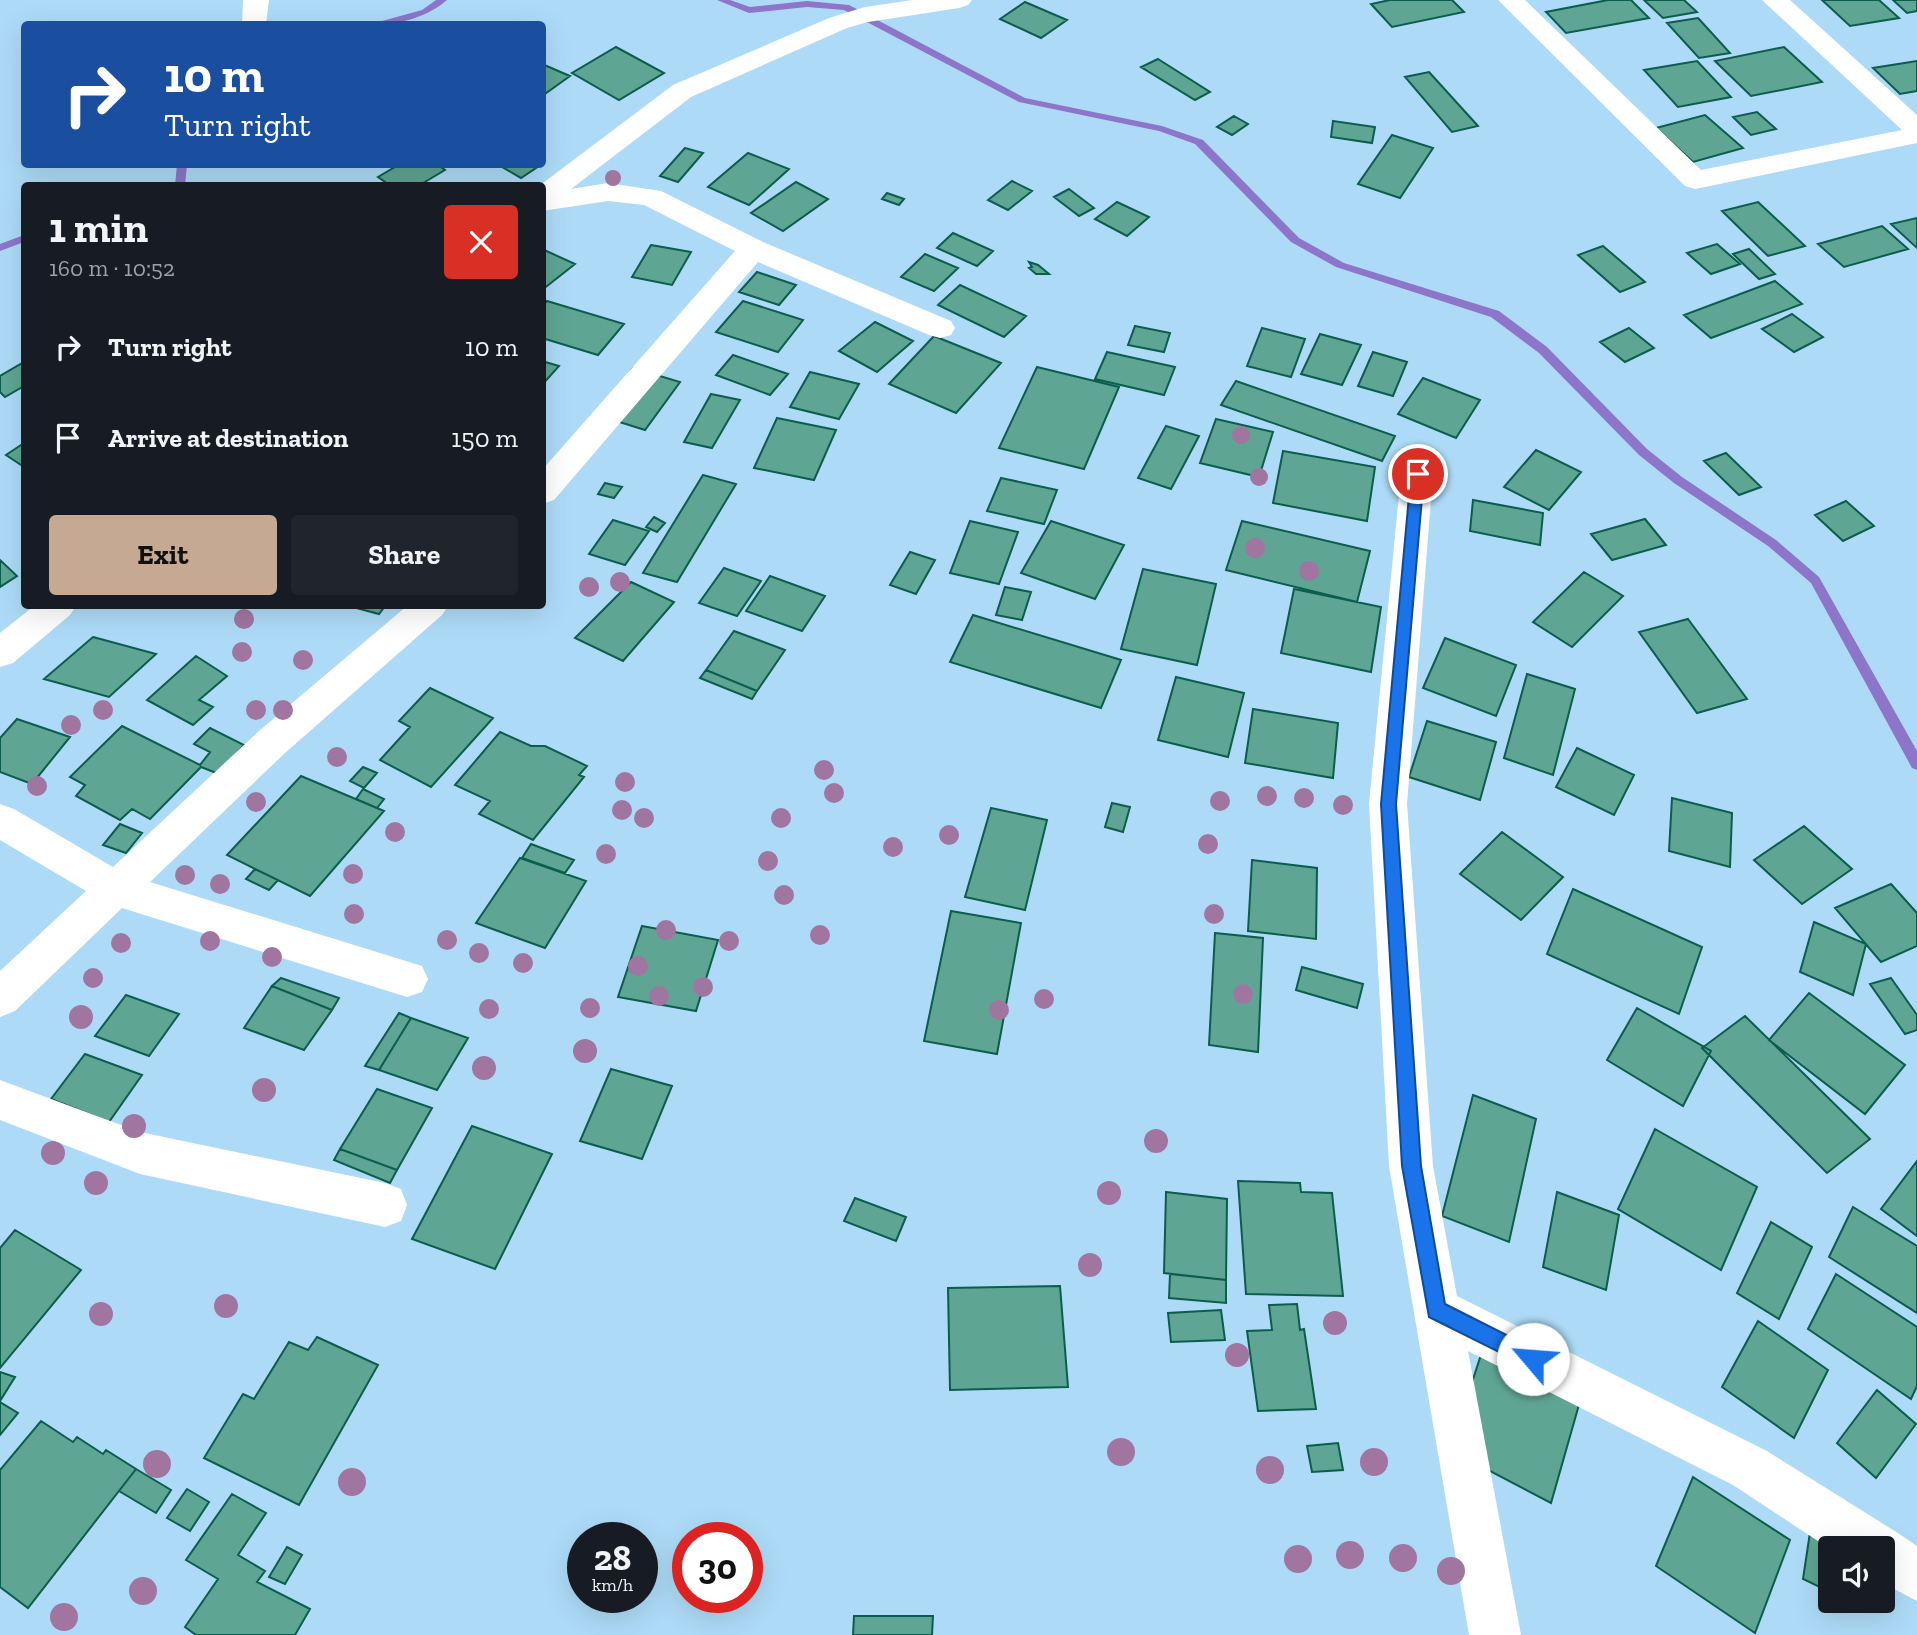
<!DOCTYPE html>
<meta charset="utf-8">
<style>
:root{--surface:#171b24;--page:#20242c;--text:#f1f3f6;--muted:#9ea1a6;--accent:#c5a993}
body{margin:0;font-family:"Zilla Slab",serif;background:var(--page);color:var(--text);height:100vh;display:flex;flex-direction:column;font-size:26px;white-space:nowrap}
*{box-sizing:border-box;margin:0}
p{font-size:23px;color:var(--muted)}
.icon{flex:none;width:38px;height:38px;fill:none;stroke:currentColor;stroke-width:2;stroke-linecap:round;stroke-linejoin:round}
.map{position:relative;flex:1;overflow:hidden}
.panel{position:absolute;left:21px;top:182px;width:525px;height:427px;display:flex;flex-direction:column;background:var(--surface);border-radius:7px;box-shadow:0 7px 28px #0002}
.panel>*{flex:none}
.banner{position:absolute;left:21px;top:21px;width:525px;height:147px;border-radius:7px;box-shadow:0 7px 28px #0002;background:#1a4fa0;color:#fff;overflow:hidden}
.controls{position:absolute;left:1818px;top:1536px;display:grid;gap:14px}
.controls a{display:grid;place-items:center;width:77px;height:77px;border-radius:7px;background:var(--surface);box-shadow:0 7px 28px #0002;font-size:35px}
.speed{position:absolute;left:567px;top:1522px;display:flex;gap:14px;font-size:35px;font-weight:700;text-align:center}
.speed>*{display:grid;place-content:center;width:91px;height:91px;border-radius:50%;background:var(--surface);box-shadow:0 7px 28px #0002;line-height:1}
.speed small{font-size:18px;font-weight:400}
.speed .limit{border:10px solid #d22;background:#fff;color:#111}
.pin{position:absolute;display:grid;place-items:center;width:60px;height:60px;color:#fff;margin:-30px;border:4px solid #fff;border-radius:50%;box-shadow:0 2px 7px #0007}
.me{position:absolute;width:77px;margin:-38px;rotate:297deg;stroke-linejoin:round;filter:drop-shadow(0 0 5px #0008)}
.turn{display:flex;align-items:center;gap:24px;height:147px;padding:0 28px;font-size:32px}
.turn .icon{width:91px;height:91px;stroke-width:2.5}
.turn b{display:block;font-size:49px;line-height:60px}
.round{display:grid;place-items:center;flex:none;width:74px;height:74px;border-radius:7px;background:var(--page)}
.headline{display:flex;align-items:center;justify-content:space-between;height:119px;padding:0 28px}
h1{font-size:42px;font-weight:700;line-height:52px}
.button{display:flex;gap:14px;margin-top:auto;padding:14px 28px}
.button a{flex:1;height:80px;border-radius:7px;background:var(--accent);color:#111;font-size:28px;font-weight:700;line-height:80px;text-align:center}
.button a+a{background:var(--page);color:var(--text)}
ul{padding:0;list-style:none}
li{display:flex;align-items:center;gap:21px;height:91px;padding:0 28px}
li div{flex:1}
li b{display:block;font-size:26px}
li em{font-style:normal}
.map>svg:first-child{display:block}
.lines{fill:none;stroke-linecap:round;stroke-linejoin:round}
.stream{fill:#8d76ca;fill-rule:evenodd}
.building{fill:#5fa593;stroke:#0b5d4d;stroke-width:2}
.minor{fill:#fff;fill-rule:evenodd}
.tree{fill:#a076a1}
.route{fill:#1a73e8;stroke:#114b97;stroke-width:2}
</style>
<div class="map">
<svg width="1917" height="1635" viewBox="0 0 1917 1635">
<rect width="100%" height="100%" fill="#addbf7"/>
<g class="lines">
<path class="stream" d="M436 0H447C428 17 396 26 371 24L422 10Z
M717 0H730L750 7 807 1 849 5 1025 98 1162 126 1203 140 1299 238 1344 263 1499 311 1547 347 1647 449 1682 477 1776 540 1819 577 1917 751V770L1912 768 1811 583 1768 546 1674 483 1639 455 1539 353 1491 317 1336 267 1291 242 1195 144 1159 131 1019 102 844 10 807 7 749 13Z
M177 164H187L185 186H175Z
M24 235V242L0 251V244Z"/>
</g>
<path class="building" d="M1390 0H1452L1464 12 1392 27 1371 4Z
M1608 0H1631L1649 18 1566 33 1546 12Z
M1644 0H1684L1697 12 1663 18Z
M1822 0H1879L1899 18 1850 26Z
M1893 0H1917V11L1907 13Z
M1025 2 1067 20 1041 38 1000 19Z
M1698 18 1730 53 1699 58 1667 23Z
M616 47 664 73 619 100 572 73Z
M1784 47 1822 82 1751 96 1715 61Z
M1158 59 1210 92 1195 100 1141 67Z
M1697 61 1731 97 1678 107 1644 70Z
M1917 61V91L1900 94 1873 68Z
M542 64 570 76 542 96Z
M1429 72 1478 126 1452 132 1405 77Z
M1757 112 1776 129 1751 135 1733 117Z
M1705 115 1743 148 1693 162 1656 128Z
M1234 116 1248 124 1232 135 1217 127Z
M1333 121 1375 127 1372 143 1331 137Z
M1392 135 1433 148 1400 198 1358 184Z
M685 148 703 153 678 182 660 176Z
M748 153 789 169 749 205 708 187Z
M400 164H437L445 170 418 186H391L378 177Z
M497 164H542L521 178Z
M1012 181 1032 191 1008 210 988 200Z
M796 182 828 199 783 231 751 213Z
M1069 189 1094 208 1079 216 1054 197Z
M887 193 904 199 899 205 882 199Z
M1117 202 1149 217 1127 236 1095 219Z
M1758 202 1805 246 1768 256 1722 211Z
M1917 218V248L1891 224Z
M1882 226 1908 249 1844 267 1818 244Z
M953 233 993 251 977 266 937 248Z
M1717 244 1740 264 1711 274 1687 253Z
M651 245 691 252 672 285 632 277Z
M1603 246 1645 282 1620 292 1578 255Z
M542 249 575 264 542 290Z
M1749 249 1775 274 1759 279 1733 254Z
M925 254 958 268 934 291 901 277Z
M1029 262 1038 265 1049 274H1036L1029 268 1032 267Z
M757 272 796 285 779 305 739 292Z
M1775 281 1802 304 1711 338 1684 315Z
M960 285 1026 316 1004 337 938 305Z
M547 301 624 324 598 355 542 338V306Z
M743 301 803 320 778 352 716 332Z
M1792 314 1823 337 1794 352 1762 329Z
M875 322 913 341 877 372 839 351Z
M1135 326 1170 333 1164 352 1128 345Z
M1262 328 1305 339 1291 377 1247 366Z
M1629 328 1654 348 1625 362 1600 342Z
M1320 334 1361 345 1342 385 1301 374Z
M934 336 1001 363 956 413 889 384Z
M1107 352 1175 367 1164 395 1095 379Z
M1373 352 1407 362 1393 396 1358 386Z
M733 355 788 374 770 395 716 375Z
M542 361 559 366 542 385Z
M24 362V386L5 397 0 392V376Z
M1037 367 1119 387 1084 469 999 448Z
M633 368 680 382 645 430 597 415Z
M810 372 859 384 839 419 790 407Z
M1423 378 1480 400 1456 438 1398 414Z
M1236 381 1395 436 1382 461 1221 405Z
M711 394 740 400 712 448 684 442Z
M777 418 836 430 814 480 754 468Z
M1216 419 1273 432 1259 477 1200 463Z
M1166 426 1199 436 1171 489 1138 478Z
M24 443V467L6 455Z
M1536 450 1581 472 1549 510 1504 487Z
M1283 451 1375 467 1367 521 1273 503Z
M1726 453 1761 487 1739 495 1704 461Z
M703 475 736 484 677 582 643 573Z
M1001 478 1057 490 1044 524 987 511Z
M605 483 622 487 614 498 598 494Z
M1473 500 1543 513 1540 545 1470 531Z
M1846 501 1874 526 1843 541 1815 515Z
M654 517 665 523 657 532 646 527Z
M1645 519 1666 545 1612 560 1591 534Z
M613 520 649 531 625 565 589 554Z
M970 521 1018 532 999 584 950 573Z
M1051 521 1124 545 1095 599 1021 573Z
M1242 521 1370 551 1357 602 1226 570Z
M910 552 935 560 916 594 890 585Z
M0 560 17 576 0 587Z
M724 568 761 581 737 616 699 603Z
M1143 569 1216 584 1197 665 1121 649Z
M1584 572 1623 596 1572 647 1533 622Z
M770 576 825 596 802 631 746 611Z
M631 582 674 602 623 661 575 638Z
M1005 587 1031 592 1022 620 996 615Z
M1294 589 1381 607 1371 672 1281 653Z
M349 606H385L379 614Z
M973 615 1121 660 1101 708 950 662Z
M1688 619 1747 699 1697 713 1639 632Z
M734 631 785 650 757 691 706 670Z
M93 637 156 654 109 697 44 679Z
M1445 638 1516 665 1496 716 1423 688Z
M196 656 227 676 199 700 213 707 193 725 147 700Z
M706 670 757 691 752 699 700 678Z
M1527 674 1575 689 1553 775 1504 758Z
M1176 677 1244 693 1228 757 1158 740Z
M430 688 493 718 431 787 380 760 410 727 399 721Z
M1253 709 1338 723 1333 778 1245 763Z
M17 719 70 737 32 784 0 772V738Z
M1427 721 1496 742 1480 800 1409 777Z
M122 726 200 765 210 752 194 744 210 728 244 745 219 774 201 767 150 819 132 809 120 820 76 796 85 785 70 777Z
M500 732 531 746H545L587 766 579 775 584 777 533 840 479 814 490 801 455 785Z
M1577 748 1634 775 1614 815 1556 787Z
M363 767 377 773 364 788 350 781Z
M301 776 384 811 310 896 227 855Z
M363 789 384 799 377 808 356 799Z
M1672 798 1732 813 1730 867 1669 851Z
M1112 803 1130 807 1123 832 1105 827Z
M991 808 1047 820 1025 910 965 897Z
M120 824 142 833 126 853 103 845Z
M1804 826 1852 869 1802 904 1754 860Z
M1502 832 1563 877 1521 920 1460 874Z
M531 844 574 860 565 873 522 858Z
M520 858 586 881 545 948 476 923Z
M1252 860 1317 868 1316 939 1248 931Z
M255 869 278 880 269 890 246 879Z
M1891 884 1917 913V946L1881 962 1835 908Z
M1573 889 1702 947 1679 1014 1547 954Z
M951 911 1021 923 997 1054 924 1041Z
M1814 922 1866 944 1853 995 1800 972Z
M642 926 718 940 696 1011 618 997Z
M1215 933 1263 938 1258 1052 1209 1045Z
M1302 967 1363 984 1357 1008 1296 990Z
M281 978 339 998 332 1010 272 986Z
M1891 978 1917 1015V1030L1905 1034 1870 984Z
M272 986 332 1010 304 1050 244 1028Z
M1809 993 1905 1065 1865 1114 1769 1040Z
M126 995 179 1014 149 1056 95 1036Z
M1637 1008 1711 1051 1683 1106 1607 1060Z
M399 1013 411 1018 379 1070 365 1066Z
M1745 1016 1870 1139 1827 1173 1702 1048Z
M411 1018 468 1038 437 1090 379 1070Z
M85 1054 142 1075 109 1122 51 1099Z
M611 1069 672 1086 642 1159 580 1141Z
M377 1089 432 1108 397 1170 340 1149Z
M1473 1095 1536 1119 1509 1242 1442 1216Z
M472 1126 552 1154 495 1269 412 1239Z
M1655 1129 1757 1187 1721 1270 1618 1209Z
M340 1149 397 1170 390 1183 334 1160Z
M1917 1161V1236L1881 1209Z
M1238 1181 1300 1183 1301 1192 1332 1193 1343 1296 1246 1294Z
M1166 1192 1227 1199 1226 1280 1164 1273Z
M1557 1192 1619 1215 1606 1290 1543 1267Z
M855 1198 906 1217 896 1241 844 1221Z
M1853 1207 1917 1246V1313L1829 1257Z
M1771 1222 1812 1247 1779 1319 1737 1293Z
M15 1230 81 1270 0 1368V1248Z
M1170 1274 1226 1280V1303L1169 1298Z
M1836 1274 1917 1327V1386L1911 1399 1808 1329Z
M1060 1286 1068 1387 950 1390 948 1288Z
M1297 1304 1300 1330 1304 1329 1316 1409 1258 1411 1247 1331 1272 1330 1269 1305Z
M1221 1310 1225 1340 1171 1342 1168 1313Z
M1758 1321 1828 1370 1794 1438 1722 1387Z
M1491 1324 1588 1373 1551 1503 1450 1450Z
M317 1337 378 1365 299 1505 204 1458 243 1394 254 1399 289 1342 308 1350Z
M0 1372 15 1377 0 1401Z
M1877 1390 1916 1424 1876 1478 1837 1443Z
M0 1402 18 1413 0 1435Z
M41 1421 73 1442 77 1437 103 1454 106 1450 136 1469 28 1608 0 1587V1470Z
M1338 1443 1343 1470 1312 1472 1307 1446Z
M136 1469 171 1490 156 1513 119 1491Z
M1693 1477 1790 1540 1755 1633 1656 1566Z
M187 1489 209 1502 190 1531 167 1518Z
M232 1494 266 1513 238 1555 265 1571 257 1582 310 1609 295 1635H196L185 1627 218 1579 186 1560Z
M1812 1519 1830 1549V1592L1803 1579Z
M287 1547 302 1555 285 1584 269 1577Z
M854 1616H933L932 1635H853Z"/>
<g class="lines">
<path class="minor" d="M243 0H269L266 24H242Z
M912 0H972L968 5 959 8 868 22 847 28 691 97 571 189 608 183 661 191 763 242 951 321 955 328 951 335 940 338 929 335 758 262 554 500 542 504V470L735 251 644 205 608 201 542 211V186H539L673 85 829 18 865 7Z
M1498 0H1525L1701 170 1902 130 1762 0H1790L1917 115V143L1695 189 1685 186Z
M1417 462 1429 466 1433 474 1407 804 1433 1166 1457 1296 1767 1451 1901 1535 1917 1546V1601L1883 1583V1549H1830L1733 1485 1468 1351 1521 1635H1469L1389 1166 1369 804 1401 474 1405 466Z
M34 606H76L70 615 13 663 0 667V633Z
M407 606H448L442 615 285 753 150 882 422 966 428 979 422 992 407 997 122 908 15 1011 0 1017V971L86 891 0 840V804L14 809 113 867 259 731Z
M0 1080 140 1132 385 1183 401 1189 407 1205 401 1221 385 1227 140 1174 0 1120Z"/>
</g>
<g class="tree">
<circle cx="613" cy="178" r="8"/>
<circle cx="1241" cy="435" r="9"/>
<circle cx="1259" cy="477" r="9"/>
<circle cx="1255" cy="548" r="10"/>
<circle cx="1309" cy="571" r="10"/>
<circle cx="620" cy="582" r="10"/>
<circle cx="589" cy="587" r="10"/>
<circle cx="244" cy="619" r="10"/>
<circle cx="242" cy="652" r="10"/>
<circle cx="303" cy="660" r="10"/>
<circle cx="103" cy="710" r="10"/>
<circle cx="256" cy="710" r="10"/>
<circle cx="283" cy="710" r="10"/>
<circle cx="71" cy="725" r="10"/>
<circle cx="337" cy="757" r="10"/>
<circle cx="824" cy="770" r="10"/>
<circle cx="625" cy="782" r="10"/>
<circle cx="37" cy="786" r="10"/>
<circle cx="834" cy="793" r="10"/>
<circle cx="1267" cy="796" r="10"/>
<circle cx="1304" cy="798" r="10"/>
<circle cx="1220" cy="801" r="10"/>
<circle cx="256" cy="802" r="10"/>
<circle cx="1343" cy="805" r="10"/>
<circle cx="622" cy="810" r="10"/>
<circle cx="644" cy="818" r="10"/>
<circle cx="781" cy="818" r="10"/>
<circle cx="395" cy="832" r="10"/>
<circle cx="949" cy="835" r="10"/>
<circle cx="1208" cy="844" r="10"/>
<circle cx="893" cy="847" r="10"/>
<circle cx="606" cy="854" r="10"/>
<circle cx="768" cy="861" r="10"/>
<circle cx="353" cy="874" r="10"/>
<circle cx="185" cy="875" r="10"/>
<circle cx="220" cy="884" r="10"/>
<circle cx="784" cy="895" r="10"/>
<circle cx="354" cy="914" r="10"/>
<circle cx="1214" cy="914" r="10"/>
<circle cx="666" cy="930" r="10"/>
<circle cx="820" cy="935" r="10"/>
<circle cx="447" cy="940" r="10"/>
<circle cx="210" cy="941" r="10"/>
<circle cx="729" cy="941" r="10"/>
<circle cx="121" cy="943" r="10"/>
<circle cx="479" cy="953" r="10"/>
<circle cx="272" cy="957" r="10"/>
<circle cx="523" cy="963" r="10"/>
<circle cx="638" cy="966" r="10"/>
<circle cx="93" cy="978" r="10"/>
<circle cx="703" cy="987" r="10"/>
<circle cx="1243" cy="994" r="10"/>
<circle cx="659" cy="996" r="10"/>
<circle cx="1044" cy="999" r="10"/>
<circle cx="590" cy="1008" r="10"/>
<circle cx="489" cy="1009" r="10"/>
<circle cx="999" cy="1010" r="10"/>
<circle cx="81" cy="1017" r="12"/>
<circle cx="585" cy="1051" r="12"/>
<circle cx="484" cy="1068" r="12"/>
<circle cx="264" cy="1090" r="12"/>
<circle cx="134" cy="1126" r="12"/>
<circle cx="1156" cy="1141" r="12"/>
<circle cx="53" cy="1153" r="12"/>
<circle cx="96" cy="1183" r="12"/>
<circle cx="1109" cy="1193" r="12"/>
<circle cx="1090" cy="1265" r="12"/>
<circle cx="226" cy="1306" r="12"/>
<circle cx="101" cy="1314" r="12"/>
<circle cx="1335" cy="1323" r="12"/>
<circle cx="1237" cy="1355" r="12"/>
<circle cx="1121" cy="1452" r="14"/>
<circle cx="1374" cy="1462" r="14"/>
<circle cx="157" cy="1464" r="14"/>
<circle cx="1270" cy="1470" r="14"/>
<circle cx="352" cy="1482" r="14"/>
<circle cx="1350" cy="1555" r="14"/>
<circle cx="1403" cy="1558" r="14"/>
<circle cx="1298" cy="1559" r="14"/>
<circle cx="1451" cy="1571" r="14"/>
<circle cx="143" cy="1591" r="14"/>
<circle cx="64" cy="1617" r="14"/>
</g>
<path class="route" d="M1418 469 1424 474 1396 804 1421 1166 1445 1304 1540 1352 1542 1359 1540 1366 1533 1369 1429 1317 1402 1166 1381 804 1411 474Z"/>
</svg>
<div class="controls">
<a><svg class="icon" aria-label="sound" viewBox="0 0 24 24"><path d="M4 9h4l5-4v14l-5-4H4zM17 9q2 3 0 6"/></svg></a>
</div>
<div class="speed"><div>28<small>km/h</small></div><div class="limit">30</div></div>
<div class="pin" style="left:1418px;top:474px;background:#d93025"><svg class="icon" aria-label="arrive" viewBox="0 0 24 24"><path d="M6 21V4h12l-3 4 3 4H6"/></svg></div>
<svg class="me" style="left:1533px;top:1359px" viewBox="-20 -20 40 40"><circle r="19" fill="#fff"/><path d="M0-13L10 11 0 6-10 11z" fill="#1a73e8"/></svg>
<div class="banner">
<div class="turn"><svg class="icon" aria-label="right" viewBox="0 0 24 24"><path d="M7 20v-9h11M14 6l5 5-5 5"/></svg><div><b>10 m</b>Turn right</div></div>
</div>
<section class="panel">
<div class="headline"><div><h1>1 min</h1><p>160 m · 10:52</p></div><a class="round" style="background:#d93025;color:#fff"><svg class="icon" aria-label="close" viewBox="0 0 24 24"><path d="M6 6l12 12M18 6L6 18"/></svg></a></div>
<ul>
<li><svg class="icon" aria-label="right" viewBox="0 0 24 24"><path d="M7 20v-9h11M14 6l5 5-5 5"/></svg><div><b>Turn right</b></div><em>10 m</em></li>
<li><svg class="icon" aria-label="arrive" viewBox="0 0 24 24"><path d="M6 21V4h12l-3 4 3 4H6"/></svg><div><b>Arrive at destination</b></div><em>150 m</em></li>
</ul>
<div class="button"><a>Exit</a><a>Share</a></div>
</section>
</div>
